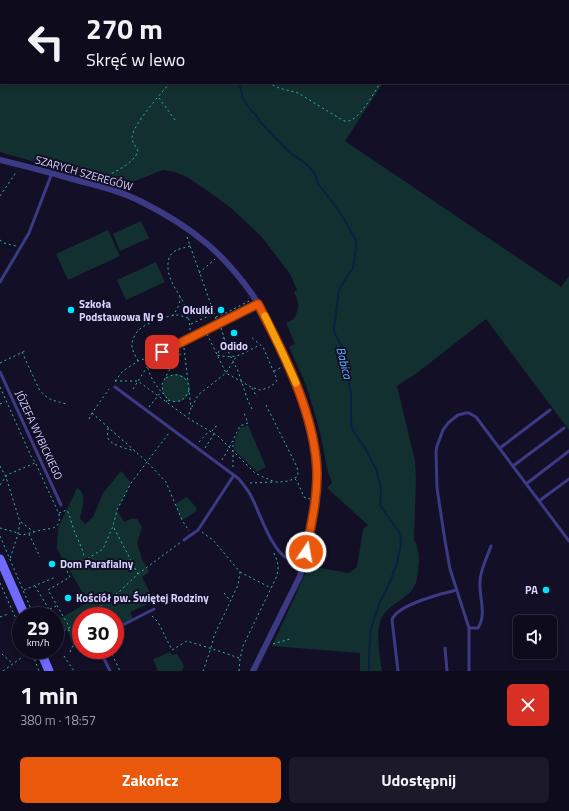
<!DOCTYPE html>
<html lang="pl">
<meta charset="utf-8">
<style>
:root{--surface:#0e0b1c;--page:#1c1929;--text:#f1f3f6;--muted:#9b9ba3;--line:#2e2b3b;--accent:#ea580c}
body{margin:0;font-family:"Titillium Web",sans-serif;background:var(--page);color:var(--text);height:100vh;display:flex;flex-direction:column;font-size:15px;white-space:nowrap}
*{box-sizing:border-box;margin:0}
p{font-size:13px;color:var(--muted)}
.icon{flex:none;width:22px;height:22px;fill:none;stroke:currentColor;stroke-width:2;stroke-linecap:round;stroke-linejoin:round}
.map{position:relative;height:671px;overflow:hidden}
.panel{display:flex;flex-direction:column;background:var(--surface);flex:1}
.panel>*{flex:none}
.top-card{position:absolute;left:0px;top:0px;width:569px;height:84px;box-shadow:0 2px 6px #0003,0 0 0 1px var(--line);background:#0e0b1c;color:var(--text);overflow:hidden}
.buttons{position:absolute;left:513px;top:615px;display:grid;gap:8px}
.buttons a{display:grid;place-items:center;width:44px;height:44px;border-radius:6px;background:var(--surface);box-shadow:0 2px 6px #0003,0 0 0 1px var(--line);font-size:20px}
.speed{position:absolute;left:12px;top:607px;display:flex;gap:8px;font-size:20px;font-weight:700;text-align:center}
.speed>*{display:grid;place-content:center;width:52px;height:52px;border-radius:50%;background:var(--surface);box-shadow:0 2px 6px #0003,0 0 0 1px var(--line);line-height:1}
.speed small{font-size:10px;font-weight:400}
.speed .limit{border:6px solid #d22;background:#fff;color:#111}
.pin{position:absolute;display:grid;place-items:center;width:34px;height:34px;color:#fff;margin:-17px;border-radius:8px;box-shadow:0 2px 6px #0006}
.me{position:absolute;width:44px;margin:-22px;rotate:12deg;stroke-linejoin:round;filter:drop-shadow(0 0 3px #0008)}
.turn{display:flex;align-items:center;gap:14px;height:84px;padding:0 20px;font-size:18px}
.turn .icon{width:52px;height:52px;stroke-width:2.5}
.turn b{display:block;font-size:28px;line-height:34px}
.round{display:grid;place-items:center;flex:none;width:42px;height:42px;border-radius:6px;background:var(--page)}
.head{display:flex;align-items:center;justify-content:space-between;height:68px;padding:0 20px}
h1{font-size:24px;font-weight:700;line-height:30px}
.primary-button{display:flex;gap:8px;margin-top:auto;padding:8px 20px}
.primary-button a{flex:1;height:46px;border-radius:6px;background:var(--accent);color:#fff;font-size:16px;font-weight:700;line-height:46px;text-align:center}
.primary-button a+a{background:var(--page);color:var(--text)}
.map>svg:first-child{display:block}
.green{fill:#12302f}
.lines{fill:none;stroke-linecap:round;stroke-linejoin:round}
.stream{stroke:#0a1f44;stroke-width:2}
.path{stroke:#2fb8b0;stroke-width:1;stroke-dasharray:2 3;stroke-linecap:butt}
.lane{stroke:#3d3a85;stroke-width:3}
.street{stroke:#3d3a85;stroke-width:6}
.secondary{stroke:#6f6bff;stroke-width:9}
.route-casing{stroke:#983908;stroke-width:10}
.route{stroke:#ea580c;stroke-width:7}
.slow{stroke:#f59e0b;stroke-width:7}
.poi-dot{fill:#00e5ff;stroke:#130f26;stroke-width:1.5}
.labels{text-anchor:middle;stroke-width:4;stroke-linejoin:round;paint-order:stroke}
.street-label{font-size:11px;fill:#d9d4ff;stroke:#130f26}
.poi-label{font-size:11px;font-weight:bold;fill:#d9d4ff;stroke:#130f26;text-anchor:start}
.water-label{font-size:12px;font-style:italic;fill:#62b6ff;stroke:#130f26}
</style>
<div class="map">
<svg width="569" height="671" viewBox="0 0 569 671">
<rect width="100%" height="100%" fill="#130f26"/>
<path class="green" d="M0 0H313L314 1H1V83H383L345 141 561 287 569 276V430L486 319 417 373 397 386 415 461 416 479 414 539C419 548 420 558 418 569 418 574 417 582 414 587 406 601 387 603 380 622 376 635 380 657 382 671H360V653L272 646 294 599 308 566 349 573 357 567 363 529 368 525 327 488 332 483 327 469 321 436 314 411 306 385 289 347 295 344 286 323 294 319C299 308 300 303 294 292L297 290 290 274 274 253 267 244 262 237 231 208 208 191 187 177 175 172 163 170 130 183 119 186 0 152Z
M141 221 149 238 120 251 113 234Z
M108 230 120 256 68 280 56 254Z
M156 262 165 282 126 300 117 280Z
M162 388a14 14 0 1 1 28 0a14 14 0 1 1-28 0Z
M248 425 266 467 257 472 234 450 235 439 240 428Z
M121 471 131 483 117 510 124 522 130 519H137L142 527 137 543 142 559 149 572 142 577 154 601 130 612 133 619 115 629V616H81V642L73 646 67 629 63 632 56 621 88 602 57 549 58 528 77 488C88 494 82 508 80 518L85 524 93 517 103 493Z
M187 497 196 507 197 511 182 520 175 504Z
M170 652 172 655 177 654 184 666 182 671H158L153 659Z"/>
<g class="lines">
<path class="stream" d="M155 0 156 1
M239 83 243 99 250 109 256 115 262 124 289 152 305 163 313 171 317 178V182L339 211 356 240V247L353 268 339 289 334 329 335 334 342 347 351 394V418L352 429 365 448 376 469 381 488 380 505 399 532 401 540 400 549 397 563 389 584 380 602 374 619 371 629 369 654V671"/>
<path class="path" d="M179 0 180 1
M487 0 488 1
M437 1V0
M568 55 569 56
M268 83 279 88 298 93 339 118C341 119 344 122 348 121 358 121 375 92 380 83
M159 98 175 120
M98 179C110 175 134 164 138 151 136 146 132 143 132 137 133 125 161 93 170 83
M0 196 17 171
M187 237 216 319
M0 240 4 243 16 246
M190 246C185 248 180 248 175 251 170 254 168 259 168 264 167 280 178 291 184 304 188 313 190 322 190 331
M199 273 215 259
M172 316C177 310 180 305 180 297
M216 317 224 314 249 301
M191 324 213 314
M221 328 225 341 226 347 238 371 248 401 252 409
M207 334 226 373 251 387 260 390 268 388 274 384 277 380 276 377 263 347 251 337
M224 337C220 343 221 349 217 355 237 360 243 353 260 345
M184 348 191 408 188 417
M22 352 39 389C48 401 53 400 66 404
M146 358C148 374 153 382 163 394
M138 361C135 355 131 349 132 343 133 338 136 332 140 329 147 323 166 316 176 315 180 315 184 317 188 318
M0 363 25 351
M274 371 282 367
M166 378C174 373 181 374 187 381
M115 381H138L188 418 218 436 255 473 261 476 275 482H280L289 481 297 477 298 474 297 467 265 403
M115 381 123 371 138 361 147 358
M0 387 31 456 35 462 59 514C61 529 53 528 41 530 35 532 29 533 23 535L18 534 15 532 0 528
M252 388 257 397
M133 389 147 367
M168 400C178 404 186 400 189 390
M166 402 168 399 165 396 163 393 162 384 177 356 183 353
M0 404 5 402
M149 407 161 392
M192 407 198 395 226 373 236 357
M92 413 136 452 147 462 166 482 182 520 189 531
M89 419 92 413 109 389
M108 428C108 432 107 435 108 438 110 445 128 449 135 451
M212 431 215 427 219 425
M199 442 209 431
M205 448 214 434
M222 460 229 448 240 426 248 423 244 413
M0 466 6 477 20 522 18 534 10 559
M233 467V441
M295 479 297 481 304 497 310 499
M250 483 274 482
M0 485 7 475 35 463
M59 513 67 510C71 518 72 527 76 535 80 544 83 550 85 560
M21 522 34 532
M202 532 213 540 240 572 238 585 214 636 211 648 203 671
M29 534 40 557
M0 536 34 616
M79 564 103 549 113 526 117 510 131 483 169 433
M67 571 70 577 48 590 70 628
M240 572 271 588
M138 574 181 542
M0 583 21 630
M35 586 53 616
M24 590 56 577
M224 593 229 599
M50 609 56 606
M88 616 119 592 138 574 113 526
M152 616 158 622 172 650 187 641 222 652 239 658
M0 617 8 614
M55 619 62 631
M68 630 81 633
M55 636 81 621
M273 644 290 639
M31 650 39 671
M110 650 120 671
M70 652 73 646 81 642
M2 654 13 664
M64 656 74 671
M3 671 21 658
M239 671 240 659 243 646 276 578C280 566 278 562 273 551"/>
<path class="lane" d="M466 1 467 0
M0 282 29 233 52 173
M152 357 258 304
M0 372 61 505
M115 387 239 479C243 484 247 489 250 494 260 512 270 549 288 559 292 562 298 563 303 564
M500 448 550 410
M513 466 564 428
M526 484 569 451
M539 501 569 479
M184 540 198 530 234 475
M469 628H478C487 614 479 598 480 582 480 570 487 558 491 546
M115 629 154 609
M445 648 447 671
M100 650 110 671
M398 671 392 620C396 605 443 593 457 590
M469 671V628L450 569 445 541 437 488 436 452 437 446 443 430 448 423 458 415 466 413H469L476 417 569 541"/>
<path class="street" d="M474 0 475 1
M568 65H569
M0 160C25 166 51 173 76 180 98 186 121 191 142 202 164 213 187 227 206 243 223 257 239 276 252 294 260 306 266 319 272 331 279 345 285 359 291 373 304 404 315 437 317 472 318 494 313 516 309 538 306 551 303 563 300 576L253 671"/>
<path class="secondary" d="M0 559 25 616
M40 650 49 671"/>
</g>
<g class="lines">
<defs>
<path id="route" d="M162 352 258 304C284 353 316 417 317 474 317 501 311 525 306 552"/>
</defs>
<use href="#route" class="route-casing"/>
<use href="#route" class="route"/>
<path class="slow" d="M265 316 282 352 296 383"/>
</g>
<g class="poi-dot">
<circle cx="71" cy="310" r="4"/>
<circle cx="221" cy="310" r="4"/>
<circle cx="234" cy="333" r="4"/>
<circle cx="52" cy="564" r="4"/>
<circle cx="546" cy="590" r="4"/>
<circle cx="68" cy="598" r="4"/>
</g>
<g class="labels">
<g class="street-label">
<text transform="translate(84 173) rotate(16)" y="4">SZARYCH SZEREGÓW</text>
<text transform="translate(39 435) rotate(65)" y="4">JÓZEFA WYBICKIEGO</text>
</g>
<g class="poi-label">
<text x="79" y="308">Szkoła<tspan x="79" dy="13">Podstawowa Nr 9</tspan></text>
<text x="213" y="314" text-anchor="end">Okulki</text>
<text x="234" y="350" text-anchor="middle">Odido</text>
<text x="60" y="568">Dom Parafialny</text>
<text x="538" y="594" text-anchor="end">PA</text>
<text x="76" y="602">Kościół pw. Świętej Rodziny</text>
</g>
<g class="water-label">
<text transform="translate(344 363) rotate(76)" y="4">Babica</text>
</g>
</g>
</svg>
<div class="buttons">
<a><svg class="icon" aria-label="sound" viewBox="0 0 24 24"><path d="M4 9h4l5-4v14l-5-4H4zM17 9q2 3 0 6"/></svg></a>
</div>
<div class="speed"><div>29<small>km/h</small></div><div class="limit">30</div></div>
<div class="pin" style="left:162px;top:352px;background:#d93025"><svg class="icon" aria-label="arrive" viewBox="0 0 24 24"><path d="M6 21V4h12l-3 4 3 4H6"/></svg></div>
<svg class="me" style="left:306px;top:552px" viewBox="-20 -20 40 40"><circle r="17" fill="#ea580c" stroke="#fff" stroke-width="3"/><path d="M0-11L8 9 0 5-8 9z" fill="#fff"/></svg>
<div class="top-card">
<div class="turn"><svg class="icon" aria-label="left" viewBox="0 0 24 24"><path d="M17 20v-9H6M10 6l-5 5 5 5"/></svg><div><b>270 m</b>Skręć w lewo</div></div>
</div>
</div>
<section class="panel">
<div class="head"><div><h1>1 min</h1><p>380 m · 18:57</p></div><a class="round" style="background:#d93025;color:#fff"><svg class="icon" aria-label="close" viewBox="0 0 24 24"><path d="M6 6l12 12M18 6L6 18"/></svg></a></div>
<div class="primary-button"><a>Zakończ</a><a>Udostępnij</a></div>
</section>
